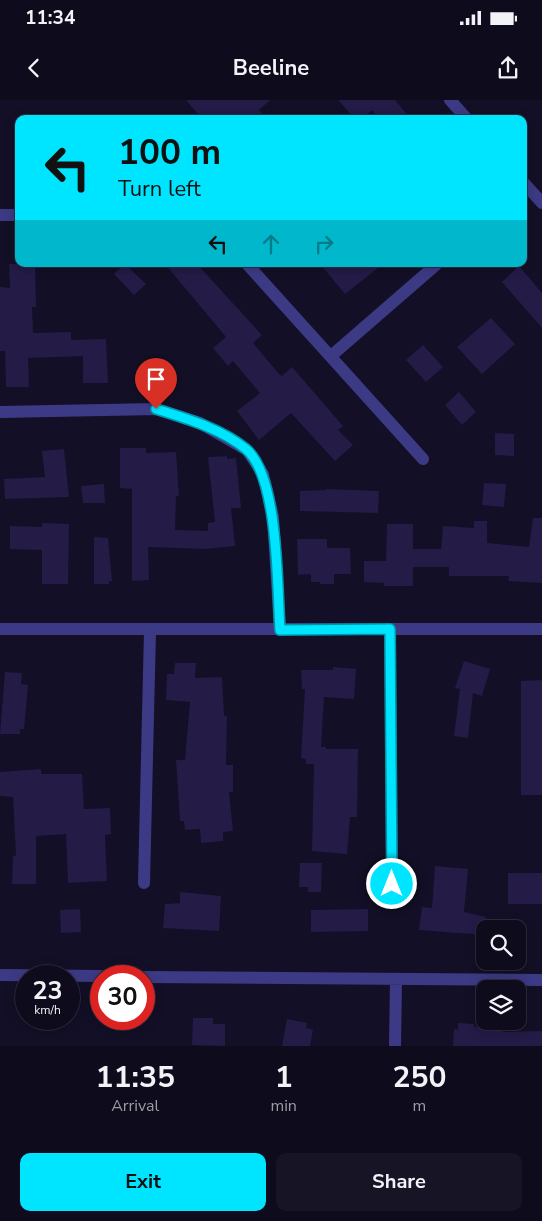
<!DOCTYPE html>
<style>
:root{--surface:#0e0b1c;--page:#171425;--text:#f1f3f6;--muted:#9b9ba3;--line:#2e2b3b;--accent:#00e5ff}
body{margin:0;font-family:"Nunito Sans",sans-serif;background:var(--page);color:var(--text);height:100vh;display:flex;flex-direction:column;font-size:19px;white-space:nowrap}
*{box-sizing:border-box;margin:0}
p{font-size:16px;color:var(--muted)}
.icon{flex:none;width:28px;height:28px;fill:none;stroke:currentColor;stroke-width:2;stroke-linecap:round;stroke-linejoin:round}
.map{position:relative;height:946px;overflow:hidden}
.drawer{display:flex;flex-direction:column;background:var(--surface);flex:1}
.drawer>*{flex:none}
.hud{position:absolute;left:15px;top:15px;width:512px;height:152px;border-radius:10px;box-shadow:0 2px 12px #0003,0 0 0 1px var(--line);background:#00e5ff;color:#111;overflow:hidden}
.fabs{position:absolute;left:476px;top:820px;display:grid;gap:10px}
.fabs a{display:grid;place-items:center;width:50px;height:50px;border-radius:10px;background:var(--surface);box-shadow:0 2px 12px #0003,0 0 0 1px var(--line);font-size:25px}
.speed{position:absolute;left:15px;top:865px;display:flex;gap:10px;font-size:25px;font-weight:700;text-align:center}
.speed>*{display:grid;place-content:center;width:65px;height:65px;border-radius:50%;background:var(--surface);box-shadow:0 2px 12px #0003,0 0 0 1px var(--line);line-height:1}
.speed small{font-size:12px;font-weight:400}
.speed .limit{border:8px solid #d22;background:#fff;color:#111}
.pin{position:absolute;display:grid;place-items:center;width:42px;height:42px;color:#fff;margin:-51px -21px;border-radius:50% 50% 50% 0;rotate:-45deg;box-shadow:0 0 5px #0007}
.pin .icon{rotate:45deg}
.me{position:absolute;width:55px;margin:-28px;rotate:0deg;stroke-linejoin:round;filter:drop-shadow(0 0 4px #0008)}
.turn{display:flex;align-items:center;gap:18px;height:105px;padding:0 20px;font-size:22px}
.turn .icon{width:65px;height:65px;stroke-width:2.5}
.turn b{display:block;font-size:35px;line-height:42px}
.lanes{display:flex;align-items:center;height:48px;padding:0 20px;background:#0003;justify-content:center;gap:25px;direction:ltr}
.lanes .off{opacity:.35}
.eta{display:flex;justify-content:space-evenly;align-items:center;height:85px;text-align:center}
.eta b{font-size:30px;font-weight:700;line-height:35px}
.button{display:flex;gap:10px;margin-top:auto;padding:10px 20px}
.button a{flex:1;height:58px;border-radius:10px;background:var(--accent);color:#111;font-size:20px;font-weight:700;line-height:58px;text-align:center}
.button a+a{background:var(--page);color:var(--text)}
.status{display:flex;justify-content:space-between;align-items:center;height:35px;padding:0 25px;background:var(--surface);direction:ltr}
.status svg{height:14px;fill:currentColor}
header{display:flex;justify-content:space-between;align-items:center;height:65px;padding:0 20px;background:var(--surface);font-size:22px;font-weight:700}
.map>svg:first-child{display:block}
.building{fill:#241b47}
.lines{fill:none;stroke-linecap:round;stroke-linejoin:round}
.minor{stroke:#3d3a85;stroke-width:12}
.route-casing{stroke:#0095a6;stroke-width:12}
.route{stroke:#00e5ff;stroke-width:9}
</style>
<div class="status"><b>11:34</b><svg viewBox="0 0 49 12"><path d="M0 12V9h3v3zM5 12V6h3v6zM10 12V3h3v9zM15 12V0h3v12zM26 1h20v11H26zM47 4h2v5h-2z"/></svg></div>
<header><svg class="icon" aria-label="back" viewBox="0 0 24 24"><path d="M15 5l-7 7 7 7"/></svg>Beeline<svg class="icon" aria-label="share" viewBox="0 0 24 24"><path d="M12 15V3M7 8l5-5 5 5M5 13v7h14v-7"/></svg></header>
<div class="map">
<svg width="542" height="946" viewBox="0 0 542 946">
<rect width="100%" height="100%" fill="#130f26"/>
<path class="building" d="M186 0H270L259 10 267 19H202Z
M338 0H395L411 19H379L372 10 362 19H355Z
M9 164H35L36 207H32L33 233 71 232V240L106 239 108 283H83V256L28 258 29 287H6L5 251H0V187L10 188Z
M125 164 146 184 134 195 114 174Z
M165 164H197L262 235 253 243 279 274 282 276 292 267 343 326 338 330 353 345 335 361 291 313 259 340 237 311 260 293 233 261 228 266 213 248 226 237Z
M320 164H383L345 194Z
M519 166 542 193V228L502 182Z
M491 218 515 244 482 274 457 247Z
M423 245 443 267 426 282 406 260Z
M459 292 476 312 462 325 445 305Z
M495 333 514 334V356L495 355Z
M120 348H146V353L176 352 179 396H176L175 430 208 431V423L215 422 208 357 227 356V359L236 358 241 408H231L235 446 206 449 148 447 149 480 132 481V389L120 388Z
M64 349 69 397 5 399 4 379 45 377 42 351Z
M484 383 506 384 504 407 482 405Z
M104 384 105 403H83L81 386Z
M326 389 379 391 378 413 300 411V391L326 390Z
M533 418H542V483L508 481 509 476H449V467H413V486H384V483L364 482V461H386L387 424H413V449H441L443 426 474 428V421H487V443L529 447Z
M42 423 69 424 68 484H42V450L10 449V426L42 427Z
M94 437 108 438 112 481H109V484H94Z
M297 439H327V448H350L351 474H334V484H320V482H311V474L298 475Z
M464 561 490 569 482 596 473 593 468 638 454 636 460 589 455 588Z
M175 563H196L195 578 222 577 224 616H227L226 665H233V692H229L233 731 223 732V741L201 743 200 729 185 730 184 721H180L176 660H185L190 602 166 600 167 574H174Z
M333 567 356 569 354 599 324 597 321 647H326V649H358L357 717H350L347 754 312 751 314 664H306V659L301 658 305 589H302L301 570H333Z
M5 572 22 573 21 584 28 585 24 629H20V634H0Z
M542 580V695H521V581Z
M41 669V674H82L84 709 110 708 111 734 105 735 107 781 68 783 66 734 36 736V784H12L13 756H16L13 697 0 696V672Z
M300 763H322L321 792H308V787H299Z
M435 766 468 769 464 812 486 817 484 835 419 830 422 807 432 808Z
M508 773H542V804H508Z
M180 792 221 796 219 831 163 828 165 804 180 803Z
M80 809 81 832 61 833 60 810Z
M368 809V831L311 832V810Z
M193 918H213V924H225V946L192 945Z
M287 919 307 923 306 928 313 930 310 946H282Z
M458 923 474 924V927H503V932L542 931V946H453L454 929 458 930Z"/>
<g class="lines">
<path class="minor" d="M450 0 467 19
M524 83 542 103
M0 115H18
M247 164 423 359
M331 256 437 164
M0 312 156 309 200 323 247 350 263 374 273 417 280 530
M0 529H542
M390 529 392 784
M144 783 150 531
M0 875 101 876
M144 877 542 880
M395 946 396 880"/>
</g>
<g class="lines">
<defs>
<path id="route" d="M156 309C187 319 220 328 246 349 279 377 277 487 280 530L390 529 392 784"/>
</defs>
<use href="#route" class="route-casing"/>
<use href="#route" class="route"/>
</g>
</svg>
<div class="fabs">
<a><svg class="icon" aria-label="search" viewBox="0 0 24 24"><circle cx="10" cy="10" r="6"/><path d="M15 15l6 6"/></svg></a>
<a><svg class="icon" aria-label="layers" viewBox="0 0 24 24"><path d="M12 4l9 5-9 5-9-5zM3 14l9 5 9-5"/></svg></a>
</div>
<div class="speed"><div>23<small>km/h</small></div><div class="limit">30</div></div>
<div class="pin" style="left:156px;top:309px;background:#d93025"><svg class="icon" aria-label="arrive" viewBox="0 0 24 24"><path d="M6 21V4h12l-3 4 3 4H6"/></svg></div>
<svg class="me" style="left:392px;top:784px" viewBox="-20 -20 40 40"><circle r="17" fill="#00e5ff" stroke="#fff" stroke-width="3"/><path d="M0-11L8 9 0 5-8 9z" fill="#fff"/></svg>
<div class="hud">
<div class="turn"><svg class="icon" aria-label="left" viewBox="0 0 24 24"><path d="M17 20v-9H6M10 6l-5 5 5 5"/></svg><div><b>100 m</b>Turn left</div></div>
<div class="lanes"><svg class="icon" aria-label="left" viewBox="0 0 24 24"><path d="M17 20v-9H6M10 6l-5 5 5 5"/></svg><svg class="icon off" aria-label="ahead" viewBox="0 0 24 24"><path d="M12 20V5M6 11l6-6 6 6"/></svg><svg class="icon off" aria-label="right" viewBox="0 0 24 24"><path d="M7 20v-9h11M14 6l5 5-5 5"/></svg></div>
</div>
</div>
<section class="drawer">
<div class="eta">
<div><b>11:35</b><p>Arrival</p></div>
<div><b>1</b><p>min</p></div>
<div><b>250</b><p>m</p></div>
</div>
<div class="button"><a>Exit</a><a>Share</a></div>
</section>
